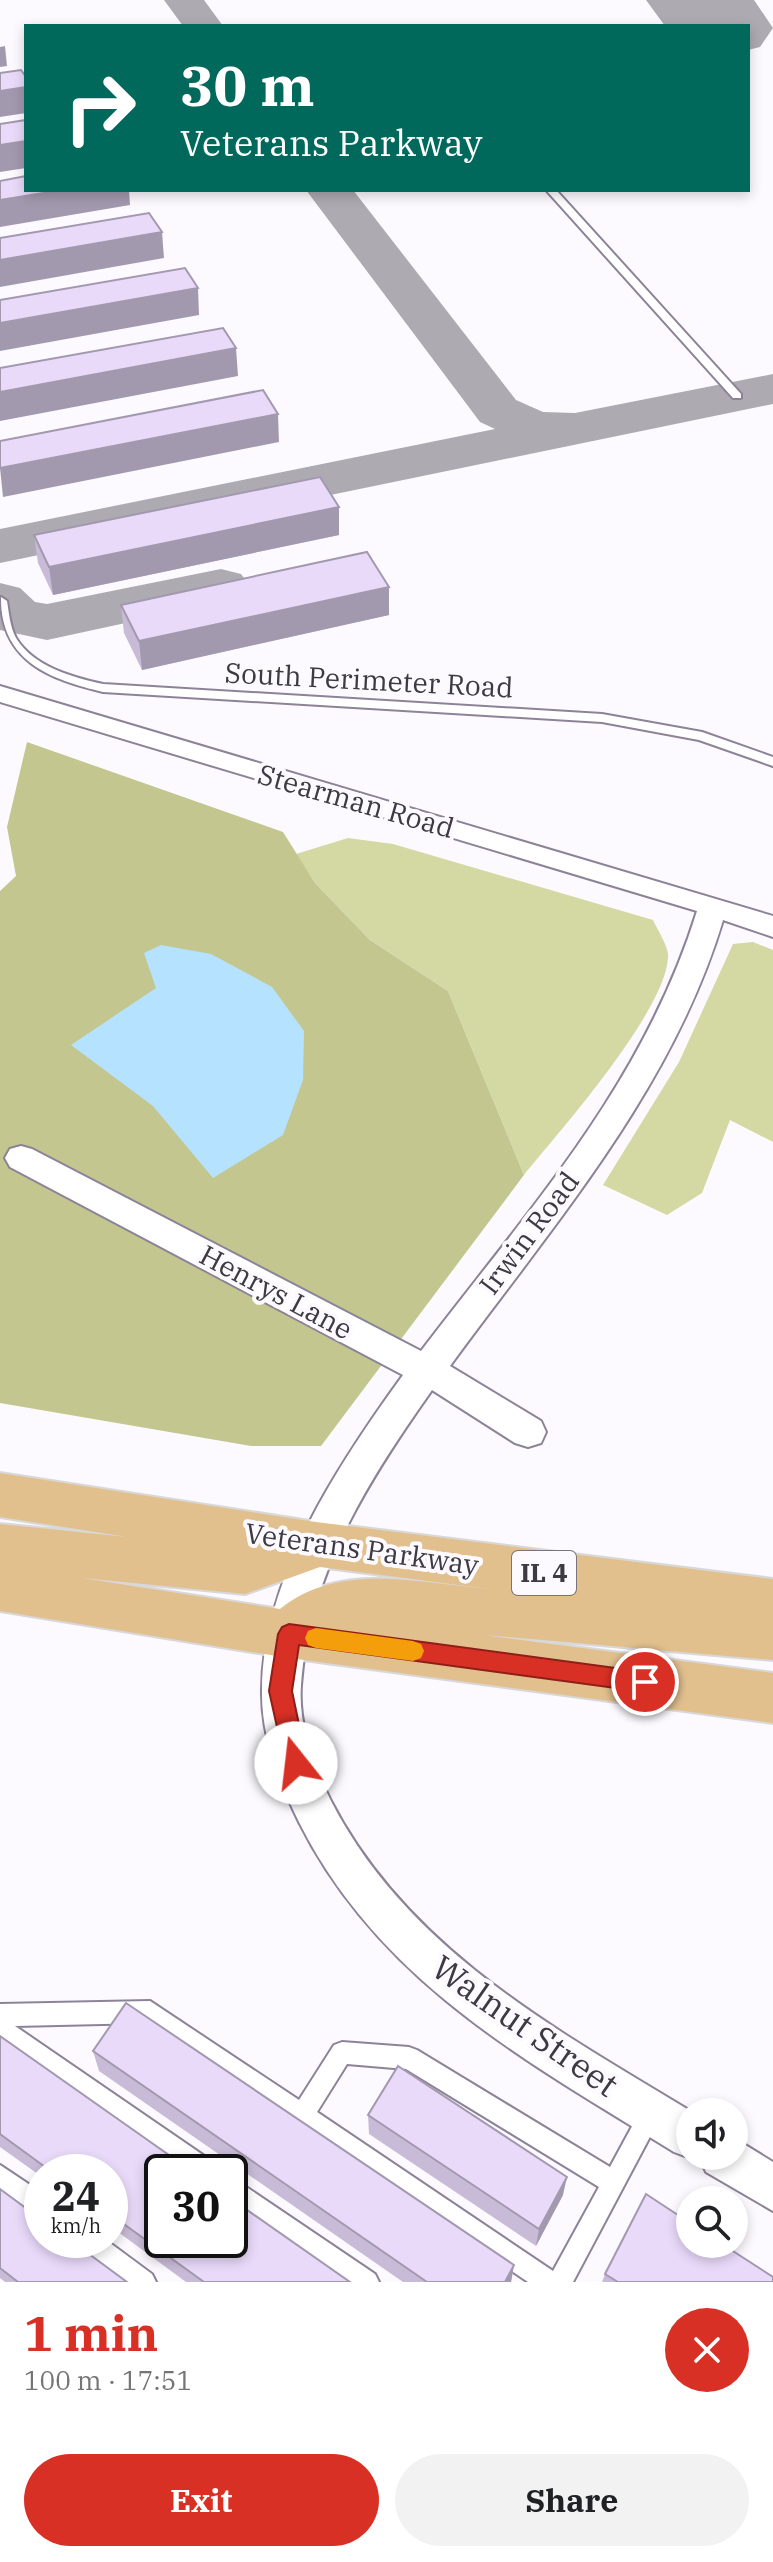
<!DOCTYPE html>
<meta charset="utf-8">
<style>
:root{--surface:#fff;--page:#f2f2f2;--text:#202124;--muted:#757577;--accent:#d93025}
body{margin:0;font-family:"IBM Plex Serif",serif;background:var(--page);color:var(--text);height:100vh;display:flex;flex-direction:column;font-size:30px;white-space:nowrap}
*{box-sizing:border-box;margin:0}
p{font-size:26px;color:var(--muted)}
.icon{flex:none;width:44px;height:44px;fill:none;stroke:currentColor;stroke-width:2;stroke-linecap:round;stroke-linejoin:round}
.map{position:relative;height:2282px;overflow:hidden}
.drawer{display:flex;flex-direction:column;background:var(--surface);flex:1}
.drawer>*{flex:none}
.hud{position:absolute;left:24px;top:24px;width:726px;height:168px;border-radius:0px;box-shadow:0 4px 12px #0003;background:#00695c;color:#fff;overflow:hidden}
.fabs{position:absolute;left:676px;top:2098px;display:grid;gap:16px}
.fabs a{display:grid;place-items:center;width:72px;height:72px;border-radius:50%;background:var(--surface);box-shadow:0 4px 12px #0003;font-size:40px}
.speed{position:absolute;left:24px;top:2154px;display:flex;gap:16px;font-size:40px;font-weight:700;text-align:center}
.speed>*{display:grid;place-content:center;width:104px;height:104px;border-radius:50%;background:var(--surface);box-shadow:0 4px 12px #0003;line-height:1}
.speed small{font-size:20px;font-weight:400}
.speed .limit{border:4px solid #111;border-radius:12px;background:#fff;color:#111}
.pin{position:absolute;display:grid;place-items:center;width:68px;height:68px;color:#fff;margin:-34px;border:4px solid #fff;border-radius:50%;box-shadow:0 2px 8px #0007}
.me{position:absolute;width:88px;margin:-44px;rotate:344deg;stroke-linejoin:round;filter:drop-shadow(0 0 6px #0008)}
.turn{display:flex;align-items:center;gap:28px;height:168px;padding:0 24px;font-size:36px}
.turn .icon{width:104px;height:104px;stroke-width:2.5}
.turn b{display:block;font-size:56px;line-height:68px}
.round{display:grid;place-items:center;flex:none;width:84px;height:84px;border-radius:42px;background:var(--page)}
.overview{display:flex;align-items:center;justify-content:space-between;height:136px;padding:0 24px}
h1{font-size:48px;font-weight:700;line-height:60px;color:var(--accent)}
.button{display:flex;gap:16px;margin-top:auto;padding:16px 24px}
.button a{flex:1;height:92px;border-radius:48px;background:var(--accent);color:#fff;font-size:32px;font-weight:700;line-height:92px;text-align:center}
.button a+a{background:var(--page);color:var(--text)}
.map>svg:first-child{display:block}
.green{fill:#d4d9a4}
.forest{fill:#c3c78f}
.water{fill:#b5e2fe}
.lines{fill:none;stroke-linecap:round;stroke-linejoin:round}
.taxiway{fill:#adaab1;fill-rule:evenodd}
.runway{fill:#adaab1;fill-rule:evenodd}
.service-casing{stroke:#8d8399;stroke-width:4}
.minor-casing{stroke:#8d8399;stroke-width:4}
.trunk-casing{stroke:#d8d8d9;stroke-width:4}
.service{fill:#fff;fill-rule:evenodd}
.minor{fill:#fff;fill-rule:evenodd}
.trunk{fill:#e2c08e;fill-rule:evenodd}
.wall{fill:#c8bbd7}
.shaded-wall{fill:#a399af}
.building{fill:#e9dafa;stroke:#a399af;stroke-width:2}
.route{fill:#d93025;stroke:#8d1f18;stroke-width:2}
.slow{fill:#f59e0b}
.labels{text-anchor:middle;stroke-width:8;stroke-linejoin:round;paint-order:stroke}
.shield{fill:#fcfaff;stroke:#77747b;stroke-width:2}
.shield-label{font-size:26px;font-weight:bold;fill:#3e3a43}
.street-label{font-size:28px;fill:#3e3a43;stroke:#fcfaff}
.near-street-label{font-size:34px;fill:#3e3a43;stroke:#fcfaff}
</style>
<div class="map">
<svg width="773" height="2282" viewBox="0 0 773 2282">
<rect width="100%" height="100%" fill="#fcfaff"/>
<path class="green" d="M348 838 393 844 653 920C657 929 667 944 668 954 670 1007 559 1132 524 1175L448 991 370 940 315 883 296 854Z
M753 942 773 950V1142L730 1120 702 1193 667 1215 603 1185 679 1062 733 944Z"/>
<path class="forest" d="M27 742 283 832 315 883 370 940 448 991 524 1175 321 1446H251L0 1403V891L16 876 7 827Z"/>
<path class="water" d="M161 945 211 954 272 987 304 1031 303 1080 283 1135 213 1178 153 1106 71 1045 156 988 144 953Z"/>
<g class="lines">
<path class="taxiway" d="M164 0H204L223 26H183Z
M306 190H353L516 400 543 412 575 413 773 374V404L0 563V529L495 429 480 422Z
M221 569 241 574 250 586 241 598 47 640 0 630V583L20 588 35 602 47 604Z"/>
<path class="runway" d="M646 0H754L773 28 760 47 748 50V26H665Z"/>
<defs>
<path id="service" d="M546 190H556L741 394V398H733Z
M1 597 7 601C9 613 10 627 16 638 34 667 72 677 103 684L602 714 702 732 773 757V766L699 740 602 722 103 692C52 680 0 662 1 597Z
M150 2001 299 2100 334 2045 342 2042 409 2047 417 2050 610 2167 643 2106 651 2103 659 2106 662 2114 573 2282H528L147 2023 15 2026 216 2164 219 2172H188L0 2041V2004ZM347 2064 406 2069 599 2187 553 2271 317 2112Z
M0 2165 42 2193V2218L0 2190Z
M230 2176 375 2274 379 2282H347L230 2201Z
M75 2240H106L152 2274 156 2282H125L79 2248Z"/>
<path id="minor" d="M0 686 773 916V937L723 920C672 1090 553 1225 450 1366L541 1421 546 1432 541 1443 528 1447 515 1443 432 1390C369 1479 309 1573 301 1685 298 1725 313 1765 331 1801 407 1949 555 2029 692 2112L690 2156H696L690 2158 674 2152C528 2062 379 1982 299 1822 279 1781 261 1737 262 1690 262 1578 340 1462 403 1375L10 1167 5 1158 10 1149 21 1146 32 1149 421 1351C529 1209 643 1085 697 911L0 702Z
M734 2138 773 2162V2211L706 2172 699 2156H734Z"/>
<path id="trunk" d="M0 1473 316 1522 773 1579V1660L484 1635 773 1673V1723L289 1658 0 1611V1524L127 1537 0 1517ZM320 1567 489 1589C420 1583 339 1561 280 1609L82 1578 245 1594Z"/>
</defs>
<use href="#service" class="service-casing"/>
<use href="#minor" class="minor-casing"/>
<use href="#trunk" class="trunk-casing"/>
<use href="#service" class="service"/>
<use href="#minor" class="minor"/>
<use href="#trunk" class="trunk"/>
</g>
<path class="wall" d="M339 507V535L53 595 38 563 34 535Z
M121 605 389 615 142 670 124 633Z
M0 2036 350 2282H186L110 2226V2172H42V2177L0 2147Z
M93 2051 514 2265 511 2282H403L99 2071Z
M368 2115 563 2195 536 2246 369 2134Z
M0 2189 127 2282H5L0 2278Z
M605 2274 773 2282H602Z"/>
<path class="shaded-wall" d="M5 46 7 66 0 67V47Z
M26 87V113L0 117V91Z
M26 141V168L0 172V145Z
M62 190H129L130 205 0 227V200Z
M162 232 164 258 0 287V260Z
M198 288 199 315 0 351V323Z
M236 348 238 376 0 421V392Z
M278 414 279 442 3 497 0 468Z
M339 507V535L53 595 49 567Z
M389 587V615L142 670 139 641Z
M567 2177 563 2195 536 2246 539 2229Z
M514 2265 511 2282H505Z"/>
<path class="building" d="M21 70 26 77V87L0 91V73Z
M26 120V141L0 145V124Z
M26 176V190H62L0 200V181Z
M149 213 162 232 0 260V238Z
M185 268 198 288 0 323V300Z
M223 328 236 348 0 392V368Z
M263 390 278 414 0 468V441Z
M320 477 339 507 49 567 34 535Z
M367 552 389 587 139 641 121 605Z
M126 2003 514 2265 505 2282H427L93 2051Z
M0 2036 193 2172H162V2240H230V2198L350 2282H204L110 2214V2172H52L0 2134Z
M398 2066 567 2177 539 2229 368 2115Z
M0 2189 42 2220V2240H70L127 2282H18L0 2268Z
M646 2194 690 2223V2244H722L773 2277V2282H618L605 2274Z"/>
<path class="route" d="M289 1624 645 1672 653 1675 656 1682 653 1689 645 1692 299 1645 292 1691 307 1763 304 1770 296 1774 288 1770 285 1763 269 1691 278 1634 282 1627Z"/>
<path class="slow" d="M316 1628 413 1641 421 1644 424 1651 421 1658 413 1661 316 1648 308 1645 305 1638 308 1631Z"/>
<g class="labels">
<rect class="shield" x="512" y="1551" width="64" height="44" rx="6"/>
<g class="shield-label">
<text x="544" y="1582">IL 4</text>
</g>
<g class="street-label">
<text transform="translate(369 680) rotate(3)" y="10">South Perimeter Road</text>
<text transform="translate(356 801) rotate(16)" y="10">Stearman Road</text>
<text transform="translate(529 1233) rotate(-53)" y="10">Irwin Road</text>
<text transform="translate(276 1292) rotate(28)" y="10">Henrys Lane</text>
<text transform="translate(362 1549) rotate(8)" y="10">Veterans Parkway</text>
</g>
<g class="near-street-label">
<text transform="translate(525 2026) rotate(35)" y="12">Walnut Street</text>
</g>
</g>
</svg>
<div class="fabs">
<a><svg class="icon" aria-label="sound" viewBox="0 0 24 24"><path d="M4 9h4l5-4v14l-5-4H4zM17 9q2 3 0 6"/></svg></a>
<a><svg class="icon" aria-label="search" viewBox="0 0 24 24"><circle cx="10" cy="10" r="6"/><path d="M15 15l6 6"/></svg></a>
</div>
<div class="speed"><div>24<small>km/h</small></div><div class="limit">30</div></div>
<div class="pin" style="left:645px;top:1682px;background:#d93025"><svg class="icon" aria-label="arrive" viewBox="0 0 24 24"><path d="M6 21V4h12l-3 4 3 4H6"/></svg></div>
<svg class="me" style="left:296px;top:1763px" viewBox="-20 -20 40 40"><circle r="19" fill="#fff"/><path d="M0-13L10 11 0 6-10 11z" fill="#d93025"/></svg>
<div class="hud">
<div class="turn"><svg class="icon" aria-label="right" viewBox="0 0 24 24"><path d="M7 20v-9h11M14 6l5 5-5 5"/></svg><div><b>30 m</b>Veterans Parkway</div></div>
</div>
</div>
<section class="drawer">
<div class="overview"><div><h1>1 min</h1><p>100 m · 17:51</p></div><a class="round" style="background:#d93025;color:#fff"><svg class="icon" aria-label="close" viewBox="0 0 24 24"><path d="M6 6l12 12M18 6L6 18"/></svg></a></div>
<div class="button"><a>Exit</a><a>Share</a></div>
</section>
